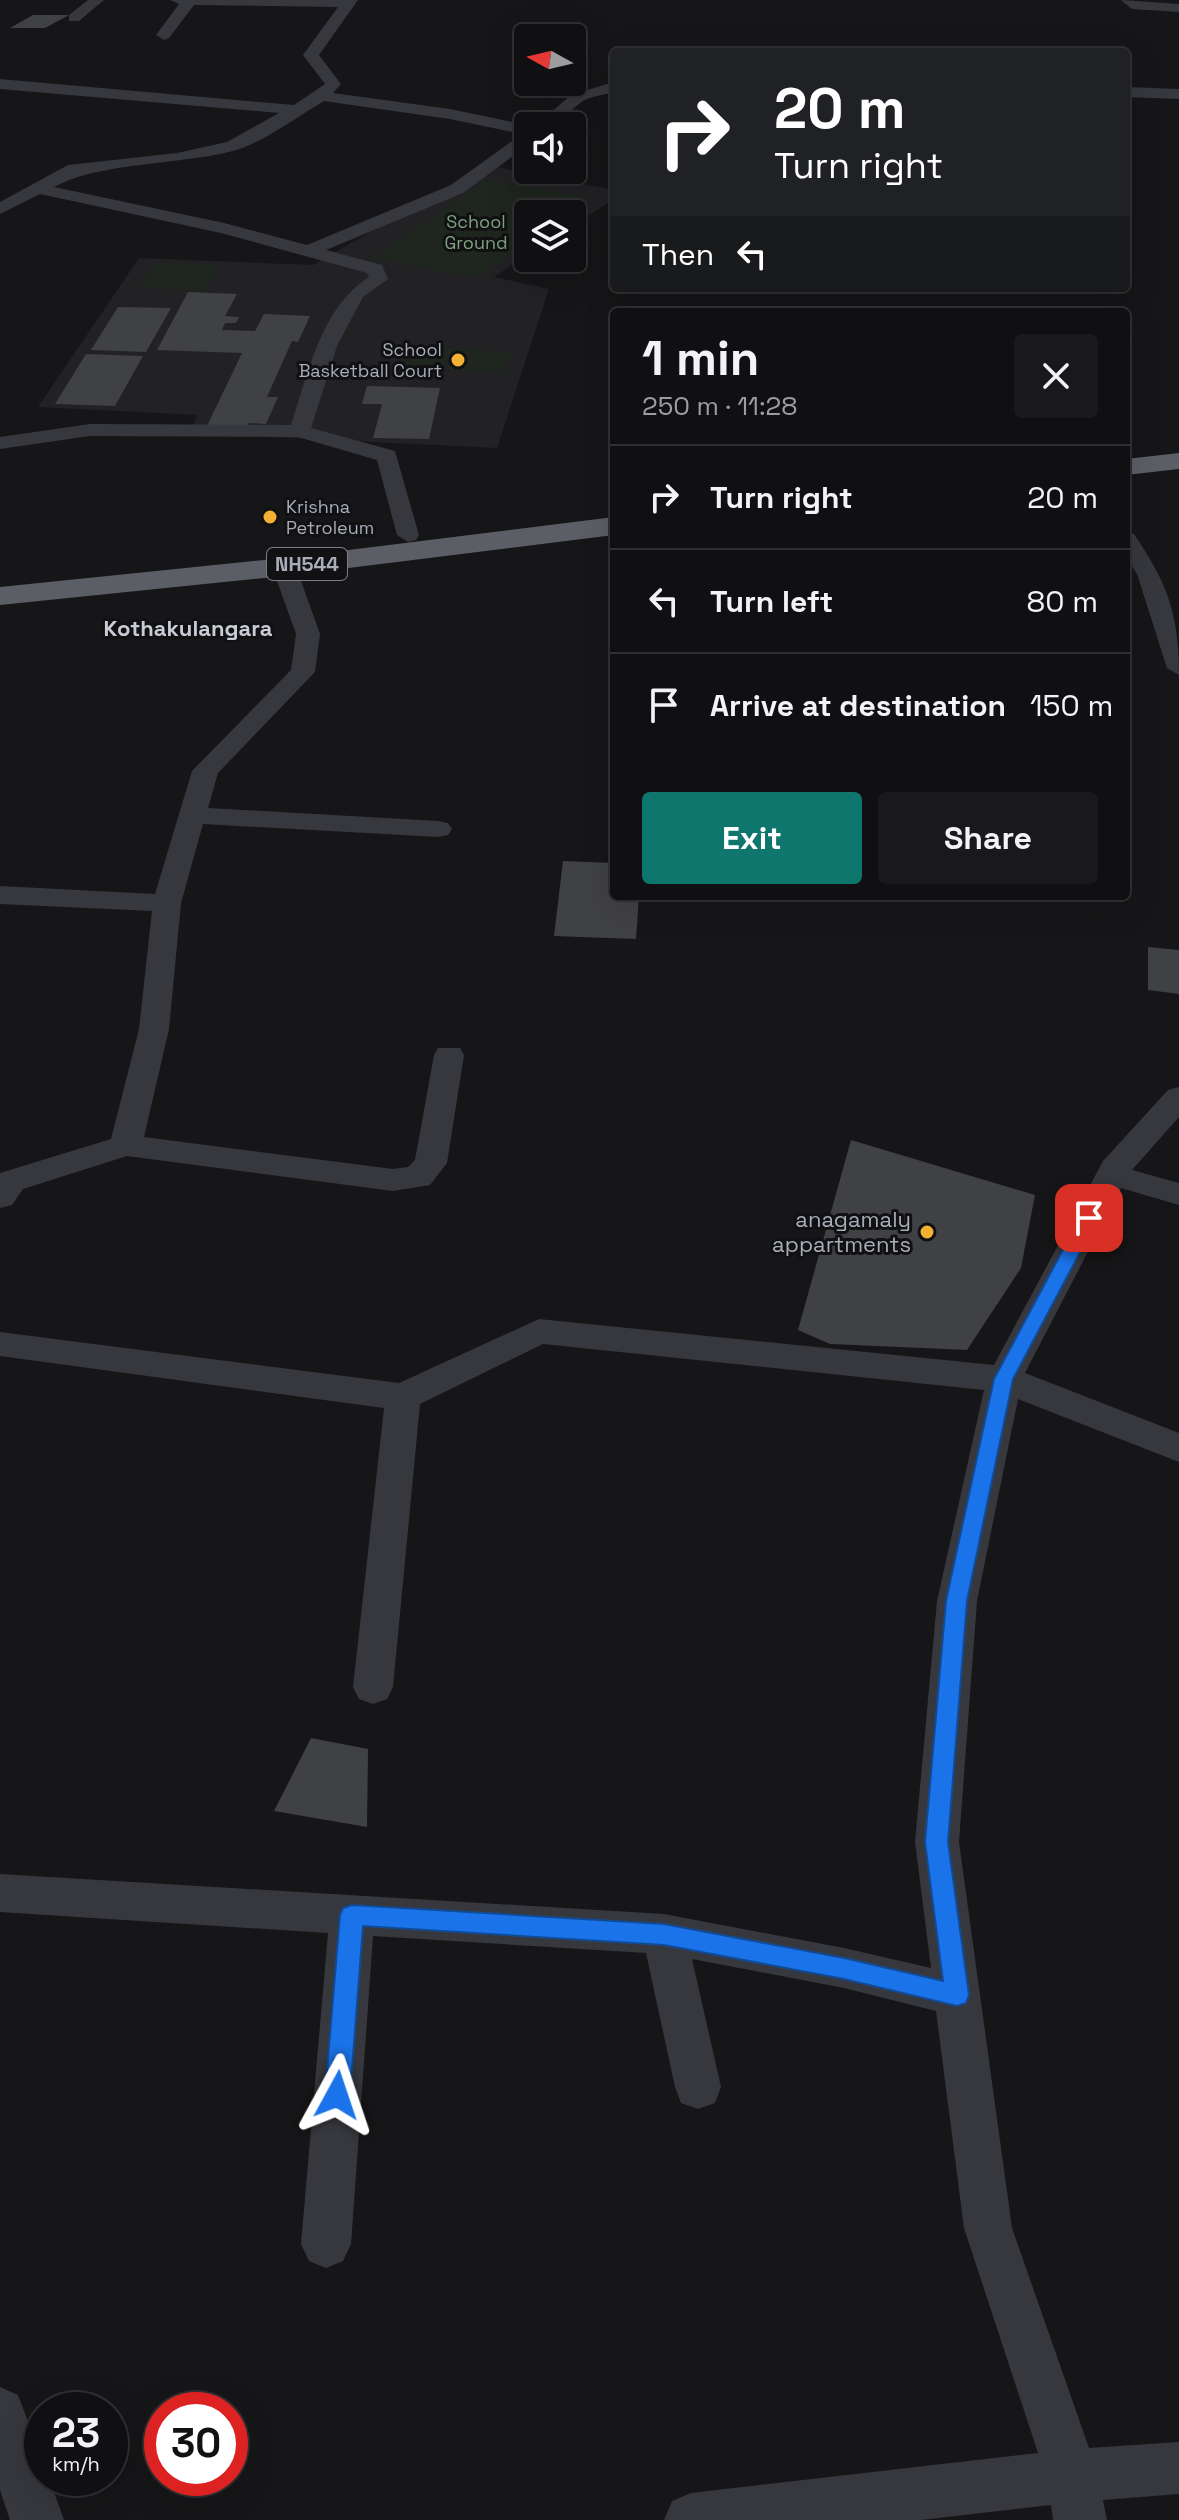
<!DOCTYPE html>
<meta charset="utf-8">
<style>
:root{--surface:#101012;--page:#19191b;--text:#f1f3f6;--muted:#9c9d9f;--line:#303032;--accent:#0f766e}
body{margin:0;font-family:"Space Grotesk",sans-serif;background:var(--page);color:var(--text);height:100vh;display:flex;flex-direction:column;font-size:30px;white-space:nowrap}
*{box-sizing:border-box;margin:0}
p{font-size:26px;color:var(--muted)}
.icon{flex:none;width:44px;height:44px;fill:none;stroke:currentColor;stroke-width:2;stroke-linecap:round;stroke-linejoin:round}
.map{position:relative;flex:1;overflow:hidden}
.side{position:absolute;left:610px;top:308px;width:520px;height:592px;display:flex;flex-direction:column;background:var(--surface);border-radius:8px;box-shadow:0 8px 32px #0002,0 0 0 2px var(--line)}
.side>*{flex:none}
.banner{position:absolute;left:610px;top:48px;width:520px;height:244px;border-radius:8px;box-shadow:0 8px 32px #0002,0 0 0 2px var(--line);background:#202124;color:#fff;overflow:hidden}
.needle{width:52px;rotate:278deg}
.controls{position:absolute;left:514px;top:24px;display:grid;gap:16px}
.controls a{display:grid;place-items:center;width:72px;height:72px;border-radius:8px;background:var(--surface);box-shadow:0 8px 32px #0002,0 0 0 2px var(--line);font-size:40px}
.speed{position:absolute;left:24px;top:2392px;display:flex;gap:16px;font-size:40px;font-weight:700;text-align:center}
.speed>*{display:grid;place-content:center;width:104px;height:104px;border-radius:50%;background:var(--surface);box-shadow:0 8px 32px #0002,0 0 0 2px var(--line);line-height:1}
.speed small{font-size:20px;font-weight:400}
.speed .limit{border:12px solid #d22;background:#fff;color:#111}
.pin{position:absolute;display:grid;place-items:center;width:68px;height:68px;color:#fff;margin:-34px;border-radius:16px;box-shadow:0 4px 12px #0006}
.me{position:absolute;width:88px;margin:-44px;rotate:5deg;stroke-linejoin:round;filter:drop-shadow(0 0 6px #0008)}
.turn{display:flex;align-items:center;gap:28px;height:168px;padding:0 32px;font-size:36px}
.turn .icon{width:104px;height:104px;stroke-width:2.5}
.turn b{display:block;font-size:56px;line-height:68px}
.then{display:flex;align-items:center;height:76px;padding:0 32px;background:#0003;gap:16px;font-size:30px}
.round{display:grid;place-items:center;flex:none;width:84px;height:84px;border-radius:8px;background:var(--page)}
.headline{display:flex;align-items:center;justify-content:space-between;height:136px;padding:0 32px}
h1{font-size:48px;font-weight:600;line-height:60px}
.primary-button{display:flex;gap:16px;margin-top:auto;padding:16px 32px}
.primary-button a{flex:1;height:92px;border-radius:8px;background:var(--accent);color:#fff;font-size:32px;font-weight:600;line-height:92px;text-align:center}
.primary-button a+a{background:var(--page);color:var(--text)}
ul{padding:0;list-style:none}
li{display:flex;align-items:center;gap:24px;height:104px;padding:0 32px;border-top:2px solid var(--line)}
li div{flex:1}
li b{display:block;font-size:30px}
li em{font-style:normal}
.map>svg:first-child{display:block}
.built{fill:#222225}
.green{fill:#1e261f}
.building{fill:#404145}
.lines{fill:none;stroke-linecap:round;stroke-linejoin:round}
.minor{fill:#37383d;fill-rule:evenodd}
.trunk{fill:#5b5e65;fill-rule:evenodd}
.route{fill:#1a73e8;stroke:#114b97;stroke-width:2}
.poi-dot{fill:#f2b134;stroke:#111113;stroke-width:3}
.labels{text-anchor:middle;stroke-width:6;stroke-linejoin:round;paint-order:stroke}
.far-park-label{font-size:18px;fill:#7fa381;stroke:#111113}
.far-poi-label{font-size:18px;fill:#a8adb8;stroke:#111113;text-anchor:end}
.shield{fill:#111113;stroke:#7b7e86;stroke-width:2}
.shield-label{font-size:20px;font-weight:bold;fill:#a8adb8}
.far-quarter-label{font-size:22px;font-weight:bold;fill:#c9ccd4;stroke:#111113}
.poi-label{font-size:22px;fill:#a8adb8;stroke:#111113;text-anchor:end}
</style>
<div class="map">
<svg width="1179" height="2520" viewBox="0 0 1179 2520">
<rect width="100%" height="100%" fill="#161618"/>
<path class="built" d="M486 165 614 190V199L572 226V214H528V254L494 277 549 289 497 448 189 433 198 415 38 407 139 258 313 265Z"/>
<path class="green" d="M488 180 588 197 564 214H528V240L477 278 372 258Z
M159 262 221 265 203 291 139 287Z
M413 346 512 352 504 373 403 368Z"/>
<path class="building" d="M33 15H69L45 28H10Z
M188 292 237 294 225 316 239 317 236 323H225L222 330 255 331 264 314 310 316 298 342 292 341 267 397H278L266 424 249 423 245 432 207 426 242 353 157 350Z
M118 307 171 308 146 352 91 350Z
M86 354 143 356 115 406 55 404Z
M367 386 440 388 429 439 373 438 382 404H362Z
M563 861 614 863V896H639L636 939 554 936Z
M1148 947 1179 950V994L1148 990Z
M851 1140 1035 1195 1021 1268 967 1350 830 1344 798 1330Z
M311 1738 368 1749 367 1827 274 1811Z"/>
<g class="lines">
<path class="minor" d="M88 0H104L79 21H69V15Z
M170 0H358L319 55 341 84 333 93 450 109 532 126H528V145L463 193 326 250 382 265 388 279 363 297 337 346 311 428 395 451 419 535 416 540 408 542 397 535 377 460 298 437 90 436 0 449V437L90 424 291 425C308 374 321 307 369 277L367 273 221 233 40 194 0 214V202L68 165 177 153 227 142 279 113 0 89V79L294 105 325 84 303 55 338 7 194 5 169 38 164 40 156 35 179 4ZM324 101 450 119 522 134 451 185 307 245 224 223 54 187C100 162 178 165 233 151 261 144 298 116 324 101Z
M1121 0 1179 4V12L1132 9Z
M614 82V92C605 95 591 96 583 101 560 116 570 126 535 126L571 95Z
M1126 87 1179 89V99L1126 97Z
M1126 532 1134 534C1168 584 1179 615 1179 675L1167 668 1137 574 1126 557Z
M284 560 296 567 320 634 315 672 218 773 208 808 438 821 448 823 452 829 448 835 438 837 203 824 181 903 169 1029 144 1137 393 1169 408 1167 415 1160 434 1055 438 1048H460L464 1055 447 1163 430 1185 393 1191 127 1156 23 1189 12 1205 0 1208V1173L111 1139 139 1029 152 911 0 904V886L155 894 192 771 291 670 296 634 272 567Z
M1179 1087V1117L1132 1170 1179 1183V1205L1121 1188 1025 1373 1179 1433V1462L1018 1399 977 1601 959 1842 1012 2228 1089 2448 1179 2442V2494L1103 2500 1107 2520H1053L1051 2505 921 2520H664L672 2501 691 2493 1038 2453 964 2228 936 2011 844 1988 692 1959 721 2087 715 2103 698 2109 681 2103 675 2087 646 1953 373 1936 351 2244 343 2261 326 2268 309 2261 301 2244 328 1933 0 1912V1874L664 1914 844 1948 931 1968 915 1842 937 1601 984 1390 543 1344 420 1404 393 1687 387 1699 373 1704 359 1699 353 1687 384 1408 0 1356V1332L399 1383 539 1319 994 1365 1103 1161 1168 1090Z
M0 2387 18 2395 42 2458V2478H49L64 2520H10L0 2490Z"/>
<path class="trunk" d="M1179 453V469L1126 475V459Z
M614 517V535L284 576 0 605V587L284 558Z"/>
</g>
<path class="route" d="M1089 1212 1098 1218 1013 1379 967 1601 948 1842 969 1995 966 2003 957 2006 844 1979 664 1945 363 1926 350 2095 346 2103 337 2106 329 2103 325 2095 340 1915 343 1908 352 1905 664 1924 844 1958 943 1981 925 1842 946 1601 994 1379 1080 1218Z"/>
<g class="poi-dot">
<circle cx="458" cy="360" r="8"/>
<circle cx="270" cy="517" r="8"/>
<circle cx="927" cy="1232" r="8"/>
</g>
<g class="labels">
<g class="far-park-label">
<text x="476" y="228">School<tspan x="476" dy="21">Ground</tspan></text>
</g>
<g class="far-poi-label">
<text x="442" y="356">School<tspan x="442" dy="21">Basketball Court</tspan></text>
<text x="286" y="513" text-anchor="start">Krishna<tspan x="286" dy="21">Petroleum</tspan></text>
</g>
<rect class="shield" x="267" y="548" width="80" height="32" rx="6"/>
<g class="shield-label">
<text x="307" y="571">NH544</text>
</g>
<g class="far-quarter-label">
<text x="188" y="636">Kothakulangara</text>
</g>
<g class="poi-label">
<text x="911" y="1227">anagamaly<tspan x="911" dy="25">appartments</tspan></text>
</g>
</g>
</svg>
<div class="controls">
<a><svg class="needle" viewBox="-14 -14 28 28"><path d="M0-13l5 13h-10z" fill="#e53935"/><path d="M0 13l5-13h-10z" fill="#9c9d9f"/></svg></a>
<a><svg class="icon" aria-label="sound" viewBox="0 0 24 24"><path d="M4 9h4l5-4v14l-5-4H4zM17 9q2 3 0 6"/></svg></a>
<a><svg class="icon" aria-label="layers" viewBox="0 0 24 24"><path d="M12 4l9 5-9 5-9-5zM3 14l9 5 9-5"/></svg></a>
</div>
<div class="speed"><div>23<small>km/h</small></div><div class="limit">30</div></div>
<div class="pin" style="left:1089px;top:1218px;background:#d93025"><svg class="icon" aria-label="arrive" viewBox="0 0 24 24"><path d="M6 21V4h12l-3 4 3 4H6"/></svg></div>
<svg class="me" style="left:337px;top:2095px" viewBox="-20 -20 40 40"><path d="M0-17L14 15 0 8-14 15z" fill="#1a73e8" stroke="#fff" stroke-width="4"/></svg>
<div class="banner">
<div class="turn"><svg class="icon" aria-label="right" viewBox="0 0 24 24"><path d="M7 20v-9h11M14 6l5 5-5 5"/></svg><div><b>20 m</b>Turn right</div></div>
<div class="then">Then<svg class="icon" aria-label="left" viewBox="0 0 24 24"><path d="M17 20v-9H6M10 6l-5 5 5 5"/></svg></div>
</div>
<section class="side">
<div class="headline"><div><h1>1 min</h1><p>250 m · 11:28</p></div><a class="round"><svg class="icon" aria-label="close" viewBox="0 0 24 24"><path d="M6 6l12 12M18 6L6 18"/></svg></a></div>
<ul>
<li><svg class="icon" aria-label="right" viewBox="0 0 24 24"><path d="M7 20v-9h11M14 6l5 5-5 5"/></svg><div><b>Turn right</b></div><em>20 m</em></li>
<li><svg class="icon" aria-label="left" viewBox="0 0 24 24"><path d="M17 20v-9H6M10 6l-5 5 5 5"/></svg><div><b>Turn left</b></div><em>80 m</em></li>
<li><svg class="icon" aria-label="arrive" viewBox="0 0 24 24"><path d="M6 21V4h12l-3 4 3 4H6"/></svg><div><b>Arrive at destination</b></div><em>150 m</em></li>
</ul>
<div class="primary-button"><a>Exit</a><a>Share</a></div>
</section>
</div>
